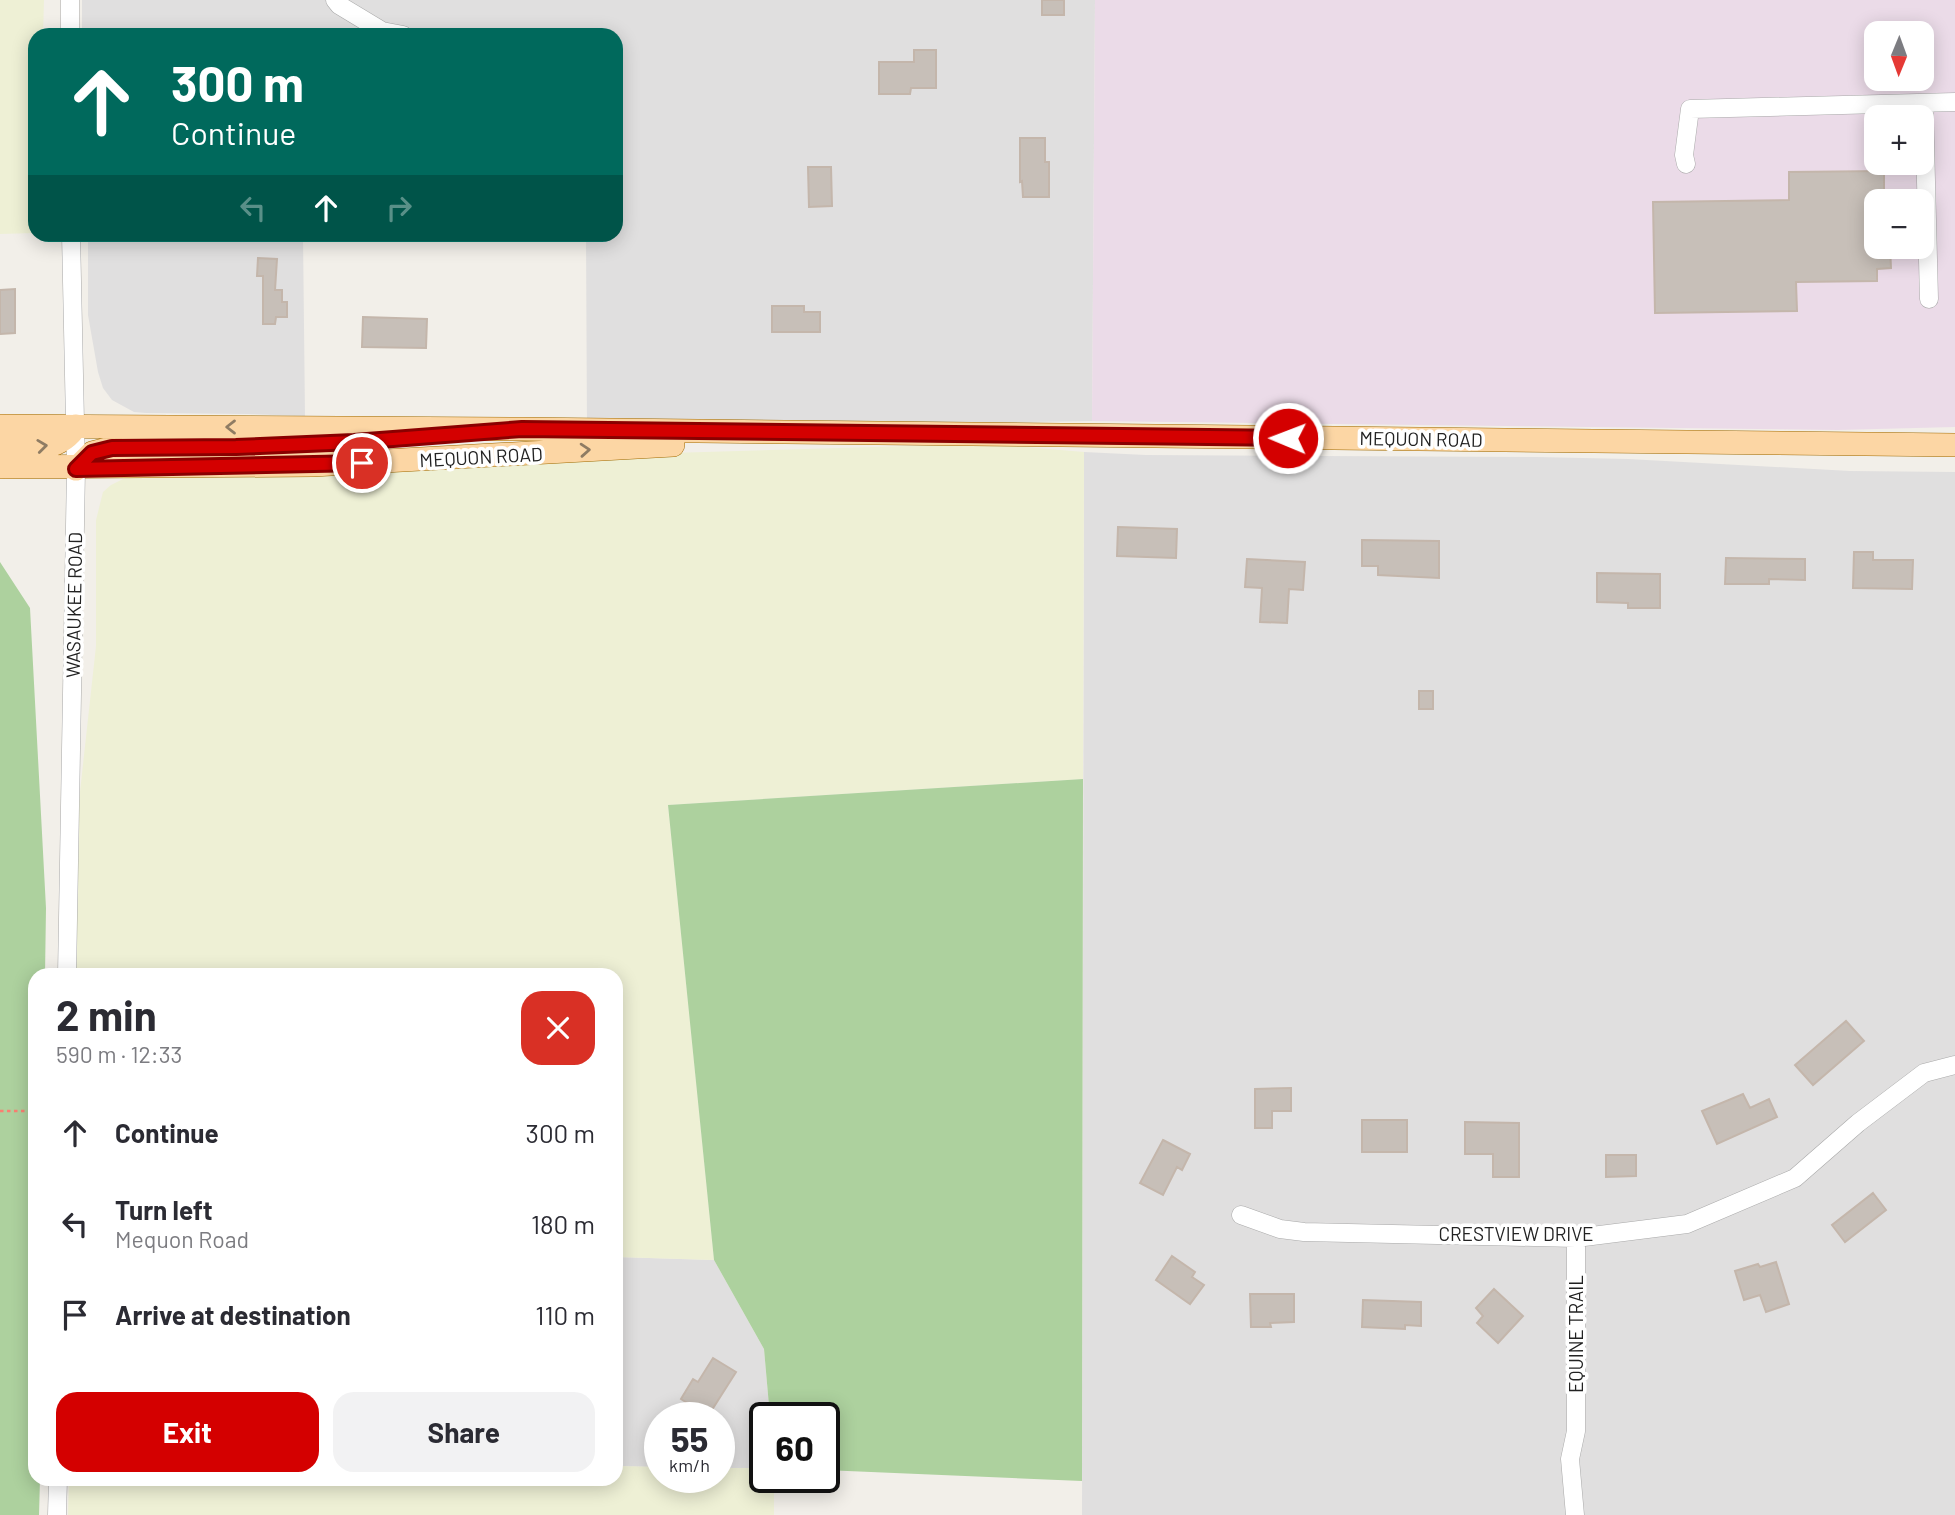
<!DOCTYPE html>
<meta charset="utf-8">
<style>
:root{--surface:#fff;--page:#f2f2f3;--text:#2b2b33;--muted:#7c7c81;--accent:#d40000}
body{margin:0;font-family:Barlow,sans-serif;background:var(--page);color:var(--text);height:100vh;display:flex;flex-direction:column;font-size:26px;white-space:nowrap}
*{box-sizing:border-box;margin:0}
p{font-size:23px;color:var(--muted)}
.icon{flex:none;width:38px;height:38px;fill:none;stroke:currentColor;stroke-width:2;stroke-linecap:round;stroke-linejoin:round}
.map{position:relative;flex:1;overflow:hidden}
.details{position:absolute;left:28px;top:968px;width:595px;height:518px;display:flex;flex-direction:column;background:var(--surface);border-radius:21px;box-shadow:0 4px 18px #0003}
.details>*{flex:none}
.top-card{position:absolute;left:28px;top:28px;width:595px;height:214px;border-radius:21px;box-shadow:0 4px 18px #0003;background:#00695c;color:#fff;overflow:hidden}
.needle{width:46px;rotate:181deg}
.controls{position:absolute;left:1864px;top:21px;display:grid;gap:14px}
.controls a{display:grid;place-items:center;width:70px;height:70px;border-radius:14px;background:var(--surface);box-shadow:0 4px 18px #0003;font-size:35px}
.speed{position:absolute;left:644px;top:1402px;display:flex;gap:14px;font-size:35px;font-weight:700;text-align:center}
.speed>*{display:grid;place-content:center;width:91px;height:91px;border-radius:50%;background:var(--surface);box-shadow:0 4px 18px #0003;line-height:1}
.speed small{font-size:18px;font-weight:400}
.speed .limit{border:4px solid #111;border-radius:10px;background:#fff;color:#111}
.pin{position:absolute;display:grid;place-items:center;width:60px;height:60px;color:#fff;margin:-30px;border:4px solid #fff;border-radius:50%;box-shadow:0 2px 7px #0007}
.me{position:absolute;width:77px;margin:-38px;rotate:271deg;stroke-linejoin:round;filter:drop-shadow(0 0 5px #0008)}
.turn{display:flex;align-items:center;gap:24px;height:147px;padding:0 28px;font-size:32px}
.turn .icon{width:91px;height:91px;stroke-width:2.5}
.turn b{display:block;font-size:49px;line-height:60px}
.lanes{display:flex;align-items:center;height:66px;padding:0 28px;background:#0003;justify-content:center;gap:35px;direction:ltr}
.lanes .off{opacity:.35}
.round{display:grid;place-items:center;flex:none;width:74px;height:74px;border-radius:21px;background:var(--page)}
.overview{display:flex;align-items:center;justify-content:space-between;height:119px;padding:0 28px}
h1{font-size:42px;font-weight:700;line-height:52px}
.primary-button{display:flex;gap:14px;margin-top:auto;padding:14px 28px}
.primary-button a{flex:1;height:80px;border-radius:21px;background:var(--accent);color:#fff;font-size:28px;font-weight:700;line-height:80px;text-align:center}
.primary-button a+a{background:var(--page);color:var(--text)}
ul{padding:0;list-style:none}
li{display:flex;align-items:center;gap:21px;height:91px;padding:0 28px}
li div{flex:1}
li b{display:block;font-size:26px}
li em{font-style:normal}
.map>svg:first-child{display:block}
.residential{fill:#e0dfdf}
.industrial{fill:#ebdbe8;fill-rule:evenodd}
.farmland{fill:#eef0d5}
.forest{fill:#add19e}
.building{fill:#c7bfb8;stroke:#c4b6ab;stroke-width:2}
.lines{fill:none;stroke-linecap:round;stroke-linejoin:round}
.minor-casing{stroke:#a9a9a9;stroke-width:19}
.major-casing{stroke:#a06b00;stroke-width:24}
.path{stroke:#fa8072;stroke-width:2.5;stroke-dasharray:3.5 3.5;stroke-linecap:butt}
.minor{stroke:#fff;stroke-width:18}
.major{stroke:#fcd6a4;stroke-width:23}
.oneway{stroke:#8f7c63}
.route-casing{stroke:#8a0000;stroke-width:18}
.route{stroke:#d40000;stroke-width:12}
.labels{text-anchor:middle;stroke-width:7;stroke-linejoin:round;paint-order:stroke}
.street-label{font-size:19px;fill:#222;stroke:#fff}
</style>
<div class="map">
<svg width="1955" height="1515" viewBox="0 0 1955 1515">
<rect width="100%" height="100%" fill="#f2efe9"/>
<path class="residential" d="M82 0H1095L1092 421 587 430 586 235 616 234V35H82Z
M88 235H303L305 416 248 414 146 413 134 412 112 400 103 388 98 372 88 315Z
M1084 452 1146 455 1537 457 1628 459 1850 471 1955 472V1515H1082Z
M616 1257 714 1260 764 1349 770 1417 765 1418V1468H719V1418H660V1467L616 1466Z"/>
<path class="industrial" d="M1095 0H1955V427L1838 430 1092 421ZM1876 33H1922V79H1876ZM1876 117H1922V163H1876ZM1876 201H1922V247H1876Z"/>
<path class="farmland" d="M0 0H44L43 35H35V233L0 234Z
M944 445 1014 446 1084 452 1083 779 668 805 714 1260 616 1257V975H74L78 810 96 646V520L103 492 111 485 123 479 143 475 636 454Z
M616 1466 660 1467V1477H719V1468H765V1477H774V1515H68L69 1479H616Z"/>
<path class="forest" d="M0 562 30 608 46 908 45 975H35V1479H40L39 1515H0Z
M1083 779 1082 1481 824 1470V1418L770 1417 764 1349 714 1260 668 805Z"/>
<path class="building" d="M1042 0H1064V15H1042Z
M914 50H936V88H911L910 94H879V62H914Z
M1020 138H1045V162H1049V197H1023L1022 181 1020 182Z
M808 167H831L832 206 809 207Z
M1884 171V201H1876V247H1890L1891 268 1877 269V281L1796 282 1797 311 1655 313 1653 202 1789 200V172Z
M258 258 277 259 275 290H282V302H287V317H276L275 324H263V276H257Z
M15 289V333L0 334V290Z
M772 306H804V312H820V332H772Z
M363 317 427 319 426 348 362 347Z
M1118 527 1177 529 1176 558 1117 556Z
M1362 540 1439 541V578L1378 575V566H1362Z
M1854 552H1873V560H1913L1912 589 1853 588Z
M1726 558 1805 559V580L1769 579V584H1725Z
M1247 559 1305 562 1303 590 1289 589 1287 623 1260 622 1262 588 1245 587Z
M1597 573 1660 574V608H1628V603L1597 602Z
M1419 691H1433V709H1419Z
M1846 1021 1864 1041 1813 1085 1795 1065Z
M1291 1088V1111H1272V1128H1255V1089Z
M1743 1094 1750 1108 1769 1099 1777 1117 1717 1144 1702 1111Z
M1362 1120H1407V1152H1362Z
M1465 1122 1519 1123V1177H1493V1154H1465Z
M1163 1140 1190 1154 1182 1170 1177 1167 1163 1195 1140 1183Z
M1606 1155H1636V1176L1606 1177Z
M1873 1193 1886 1210 1845 1242 1832 1225Z
M1172 1256 1195 1272 1192 1277 1204 1285 1190 1304 1156 1280Z
M1776 1262 1789 1304 1766 1312 1760 1295 1744 1300 1735 1271 1758 1264 1760 1267Z
M1494 1289 1523 1316 1498 1343 1477 1323 1483 1316 1476 1308Z
M1250 1294H1294V1322L1270 1323 1271 1327H1251Z
M1363 1300 1421 1302V1326L1405 1325V1329L1362 1327Z
M713 1358 736 1372 708 1416 681 1399 693 1379 698 1382Z"/>
<g class="lines">
<defs>
<path id="minor" d="M335 0 339 5 382 31 403 35
M70 35V0
M1924 103 1929 299
M1686 164 1684 155 1690 109 1955 102
M67 975 76 469 71 234
M1241 1215 1280 1229 1304 1232 1576 1238 1687 1224 1795 1178 1858 1123 1924 1073 1955 1065
M57 1515 58 1479
M1575 1515 1570 1459 1576 1431V1238"/>
<path id="major" d="M0 426 522 429 1955 445
M0 448C28 448 59 453 76 426
M0 467 313 465 673 445
M76 469 92 453 112 448 236 447 349 442"/>
</defs>
<use href="#minor" class="minor-casing"/>
<use href="#major" class="major-casing"/>
<path class="path" d="M0 1111H35"/>
<use href="#minor" class="minor"/>
<use href="#major" class="major"/>
</g>
<defs><path id="oneway-chevron" d="M-2-3.5L2.5 0L-2 3.5" fill="none" stroke-width="1.6" stroke-linecap="round" stroke-linejoin="round" transform="scale(1.75)"/></defs>
<g class="oneway">
<use href="#oneway-chevron" transform="translate(231 427) rotate(-180)"/>
<use href="#oneway-chevron" transform="translate(42 446) rotate(-7)"/>
<use href="#oneway-chevron" transform="translate(585 450) rotate(-4)"/>
</g>
<g class="lines">
<defs>
<path id="route" d="M362 463 76 469 92 453 112 448 236 447 354 442 522 429 1288 438"/>
</defs>
<use href="#route" class="route-casing"/>
<use href="#route" class="route"/>
</g>
<g class="labels">
<g class="street-label">
<text transform="translate(1421 439) rotate(1)" y="7">MEQUON ROAD</text>
<text transform="translate(481 457) rotate(-3)" y="7">MEQUON ROAD</text>
<text transform="translate(74 605) rotate(-89)" y="7">WASAUKEE ROAD</text>
<text x="1516" y="1241">CRESTVIEW DRIVE</text>
<text transform="translate(1576 1334) rotate(-90)" y="7">EQUINE TRAIL</text>
</g>
</g>
</svg>
<div class="controls">
<a><svg class="needle" viewBox="-14 -14 28 28"><path d="M0-13l5 13h-10z" fill="#e53935"/><path d="M0 13l5-13h-10z" fill="#7c7c81"/></svg></a>
<a>+</a>
<a>−</a>
</div>
<div class="speed"><div>55<small>km/h</small></div><div class="limit">60</div></div>
<div class="pin" style="left:362px;top:463px;background:#d93025"><svg class="icon" aria-label="arrive" viewBox="0 0 24 24"><path d="M6 21V4h12l-3 4 3 4H6"/></svg></div>
<svg class="me" style="left:1288px;top:438px" viewBox="-20 -20 40 40"><circle r="17" fill="#d40000" stroke="#fff" stroke-width="3"/><path d="M0-11L8 9 0 5-8 9z" fill="#fff"/></svg>
<div class="top-card">
<div class="turn"><svg class="icon" aria-label="ahead" viewBox="0 0 24 24"><path d="M12 20V5M6 11l6-6 6 6"/></svg><div><b>300 m</b>Continue</div></div>
<div class="lanes"><svg class="icon off" aria-label="left" viewBox="0 0 24 24"><path d="M17 20v-9H6M10 6l-5 5 5 5"/></svg><svg class="icon" aria-label="ahead" viewBox="0 0 24 24"><path d="M12 20V5M6 11l6-6 6 6"/></svg><svg class="icon off" aria-label="right" viewBox="0 0 24 24"><path d="M7 20v-9h11M14 6l5 5-5 5"/></svg></div>
</div>
<section class="details">
<div class="overview"><div><h1>2 min</h1><p>590 m · 12:33</p></div><a class="round" style="background:#d93025;color:#fff"><svg class="icon" aria-label="close" viewBox="0 0 24 24"><path d="M6 6l12 12M18 6L6 18"/></svg></a></div>
<ul>
<li><svg class="icon" aria-label="ahead" viewBox="0 0 24 24"><path d="M12 20V5M6 11l6-6 6 6"/></svg><div><b>Continue</b></div><em>300 m</em></li>
<li><svg class="icon" aria-label="left" viewBox="0 0 24 24"><path d="M17 20v-9H6M10 6l-5 5 5 5"/></svg><div><b>Turn left</b><p>Mequon Road</p></div><em>180 m</em></li>
<li><svg class="icon" aria-label="arrive" viewBox="0 0 24 24"><path d="M6 21V4h12l-3 4 3 4H6"/></svg><div><b>Arrive at destination</b></div><em>110 m</em></li>
</ul>
<div class="primary-button"><a>Exit</a><a>Share</a></div>
</section>
</div>
